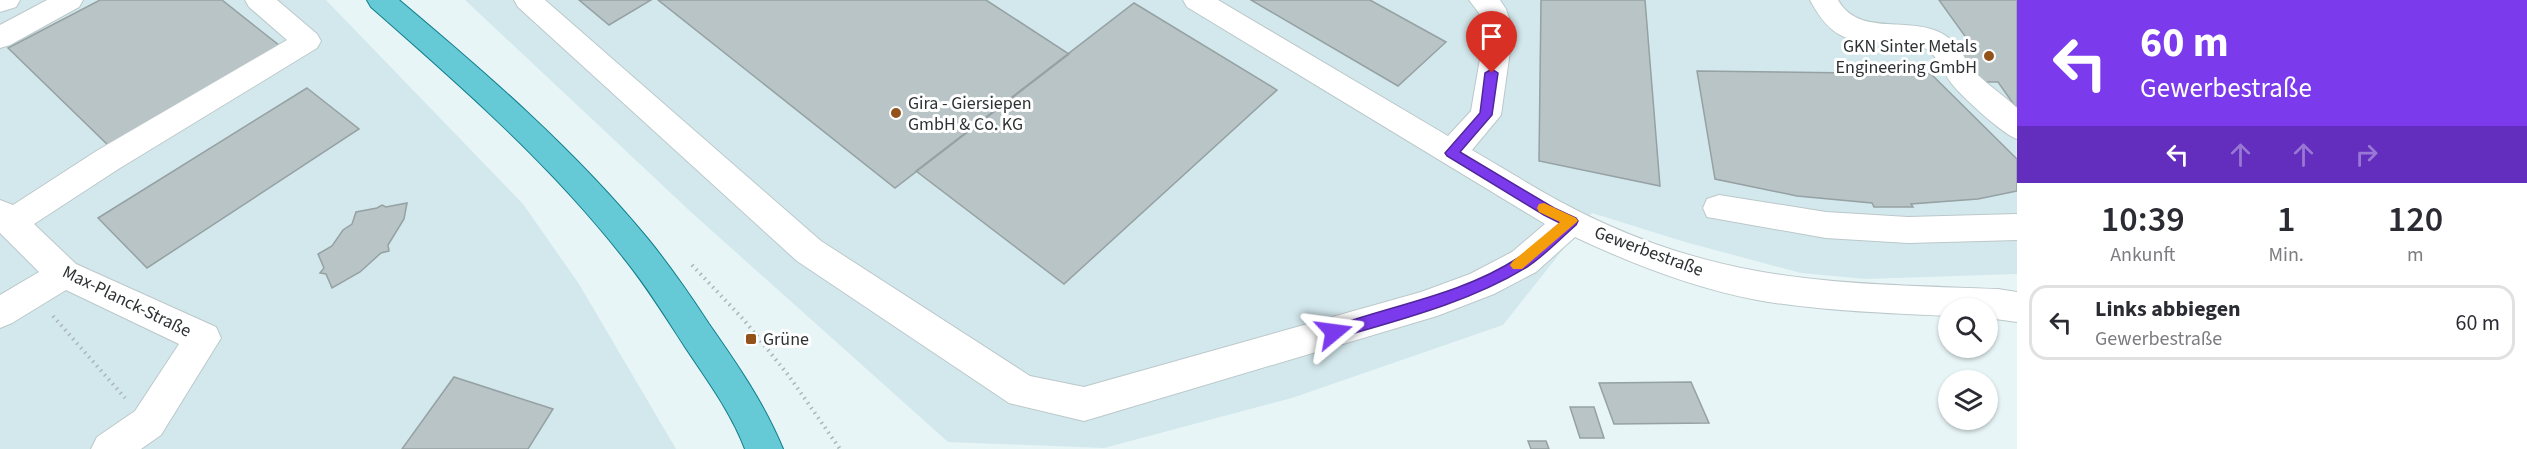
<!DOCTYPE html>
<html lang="de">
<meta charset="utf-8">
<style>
:root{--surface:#fff;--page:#f7f7f7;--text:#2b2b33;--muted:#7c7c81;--line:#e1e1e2}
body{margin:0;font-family:"Source Sans 3",sans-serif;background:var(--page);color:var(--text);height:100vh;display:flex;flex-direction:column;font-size:22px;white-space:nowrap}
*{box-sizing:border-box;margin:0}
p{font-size:20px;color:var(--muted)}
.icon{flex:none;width:33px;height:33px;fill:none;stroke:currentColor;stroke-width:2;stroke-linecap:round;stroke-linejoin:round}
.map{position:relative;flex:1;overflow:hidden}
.side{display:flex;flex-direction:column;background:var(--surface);width:510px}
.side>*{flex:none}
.banner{background:#7c3aed;color:#fff;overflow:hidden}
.tools{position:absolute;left:1938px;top:298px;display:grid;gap:12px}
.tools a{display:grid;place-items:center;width:60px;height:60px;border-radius:50%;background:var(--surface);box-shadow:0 2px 4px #0004;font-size:30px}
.pin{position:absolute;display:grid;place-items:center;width:51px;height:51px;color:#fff;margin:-62px -26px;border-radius:50% 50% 50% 0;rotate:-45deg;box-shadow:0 0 6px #0007}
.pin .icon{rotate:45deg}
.me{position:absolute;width:66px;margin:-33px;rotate:74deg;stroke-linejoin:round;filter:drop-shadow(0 0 4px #0008)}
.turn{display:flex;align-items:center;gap:21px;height:126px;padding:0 24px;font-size:27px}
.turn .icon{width:78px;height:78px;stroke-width:2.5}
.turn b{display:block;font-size:42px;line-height:51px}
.lanes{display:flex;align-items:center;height:57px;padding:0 24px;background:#0003;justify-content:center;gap:30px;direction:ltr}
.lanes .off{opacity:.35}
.eta{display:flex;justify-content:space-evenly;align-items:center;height:102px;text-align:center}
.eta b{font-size:36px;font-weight:600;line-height:42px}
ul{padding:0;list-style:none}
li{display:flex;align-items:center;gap:18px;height:75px;margin:0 12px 9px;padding:0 12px;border:3px solid var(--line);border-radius:18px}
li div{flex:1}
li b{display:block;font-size:22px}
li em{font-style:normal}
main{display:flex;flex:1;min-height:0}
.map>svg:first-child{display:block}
.built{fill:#d3e8ec}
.building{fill:#b8c4c6;stroke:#95a1a3;stroke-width:1.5}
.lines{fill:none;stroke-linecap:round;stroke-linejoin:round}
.minor-casing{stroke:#bbc8ca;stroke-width:2}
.major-casing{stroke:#107d8b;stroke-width:2}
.path{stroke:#acb6b8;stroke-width:4;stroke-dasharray:1.5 4.5;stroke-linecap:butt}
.minor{fill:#fff;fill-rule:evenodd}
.major{fill:#66c9d6;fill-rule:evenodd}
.route{fill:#7c3aed;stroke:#51269a;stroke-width:1.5}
.slow{fill:#f59e0b}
.poi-dot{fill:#92521a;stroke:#fff;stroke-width:2}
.labels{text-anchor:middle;stroke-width:6;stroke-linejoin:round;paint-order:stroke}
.poi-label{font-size:18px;fill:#2e3233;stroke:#fff;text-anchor:start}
.street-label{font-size:18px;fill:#2e3233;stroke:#fff}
</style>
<main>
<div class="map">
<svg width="2017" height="449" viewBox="0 0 2017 449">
<rect width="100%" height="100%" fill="#e8f5f7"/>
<path class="built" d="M0 0H326L523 204 579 284 676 449H0Z
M465 0H2017V274L1865 279 1801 273 1685 242 1592 213 1503 325 1292 398 1104 448 948 442 692 213Z"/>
<path class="building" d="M100 0H222L280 46 110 147 8 48Z
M579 0H651L609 25Z
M658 0H986L1069 54 895 188Z
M1251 0H1370L1446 42 1398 86Z
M1541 0H1645L1660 186 1539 161Z
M1939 0H2017V109L1998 82H1973L1965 70 1958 42 1970 43Z
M1134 3 1277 90 1064 284 916 171Z
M1697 71 1931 74 2017 159V191L1978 199 1911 204 1913 207H1874L1872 203 1797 196 1715 179Z
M307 88 359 129 147 268 98 218Z
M407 203 404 219 388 245 389 251 381 253 360 272 332 288 326 274 320 273 324 268 318 254 332 246 343 230 352 224 356 212 377 208 382 205 386 207Z
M454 377 553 409 528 449H402Z
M1691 382 1709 423 1614 424 1599 383Z
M1570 407H1594L1604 438H1580Z
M1528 441H1546L1549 449H1531Z"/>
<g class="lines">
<defs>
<path id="minor" d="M0 0H20L16 7 0 12Z
M47 0H83L79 7 10 45 0 48V25Z
M245 0H277L317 34 321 41 317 48 120 168 34 224 76 264 216 327 221 338 161 435 141 449H91L97 437 135 411 179 344 66 290 12 323 0 328V295L39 272 0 233V200L13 205 98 150 287 40 249 7Z
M514 0H545L821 241 1030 376 1084 387 1421 292 1470 274 1512 252 1545 224 1187 7 1183 0H1218L1448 136 1471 111 1485 30 1479 13 1469 0H1500L1506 9 1513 30 1501 115 1472 150C1501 167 1530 185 1559 201 1619 234 1689 259 1757 271 1836 285 1917 286 1998 289L2017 292V322L1988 318V309H1948V316C1884 313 1820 311 1757 300 1694 288 1632 264 1575 237L1536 272 1494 294 1437 316 1084 421 1009 403 797 261 518 7Z
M1810 0H1838C1858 35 1901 18 1934 30 1958 38 1962 58 1978 75 1990 87 2005 96 2017 108V139C2004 135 1962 97 1952 84 1943 73 1939 58 1928 50 1919 44 1908 43 1897 43 1851 41 1834 44 1810 0Z
M1719 195 1826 212 1908 217 2017 214V240L1908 243 1826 238 1707 217 1703 208 1707 199Z"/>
<path id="major" d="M367 0H399C487 74 575 150 648 239 670 266 690 295 709 324 737 364 764 403 783 449H745C731 412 707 380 685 347 665 316 646 285 623 257 550 164 460 85 371 7Z"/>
</defs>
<use href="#minor" class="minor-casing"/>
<use href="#major" class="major-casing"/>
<path class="path" d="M692 265 744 320 789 376 840 449
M53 316 125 398"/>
<use href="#minor" class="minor"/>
<use href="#major" class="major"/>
</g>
<path class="route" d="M1492 69 1498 73 1492 115 1460 152 1554 208 1576 218 1578 221 1576 225C1560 239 1544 256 1527 267 1468 303 1399 320 1334 339L1329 337 1327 332 1329 328C1392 305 1461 295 1518 258 1533 248 1547 234 1560 223L1544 215 1447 156 1445 153 1480 113 1485 73Z"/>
<path class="slow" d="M1544 203 1576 218 1578 221 1522 269H1513L1510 265 1513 261 1560 222 1539 212 1537 208 1539 204Z"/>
<g class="poi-dot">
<circle cx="1989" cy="56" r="6"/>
<circle cx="896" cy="113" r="6"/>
<rect x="745" y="333" width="12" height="12" rx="3"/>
</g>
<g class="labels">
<g class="poi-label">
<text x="1977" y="52" text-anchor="end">GKN Sinter Metals<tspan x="1977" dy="21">Engineering GmbH</tspan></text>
<text x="908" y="109">Gira - Giersiepen<tspan x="908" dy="21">GmbH &amp; Co. KG</tspan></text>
<text x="763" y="345">Grüne</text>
</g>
<g class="street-label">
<text transform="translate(1649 251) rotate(20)" y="6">Gewerbestraße</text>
<text transform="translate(127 301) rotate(26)" y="6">Max-Planck-Straße</text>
</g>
</g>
</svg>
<div class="tools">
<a><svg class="icon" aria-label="search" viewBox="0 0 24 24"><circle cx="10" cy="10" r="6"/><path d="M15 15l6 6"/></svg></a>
<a><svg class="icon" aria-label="layers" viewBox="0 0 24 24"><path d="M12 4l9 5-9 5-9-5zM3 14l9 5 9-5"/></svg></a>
</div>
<div class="pin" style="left:1492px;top:73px;background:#d93025"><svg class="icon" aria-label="arrive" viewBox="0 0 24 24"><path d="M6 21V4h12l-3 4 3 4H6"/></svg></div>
<svg class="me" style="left:1334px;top:332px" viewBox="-20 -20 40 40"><path d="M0-17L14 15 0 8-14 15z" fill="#7c3aed" stroke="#fff" stroke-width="4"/></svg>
</div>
<section class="side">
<div class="banner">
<div class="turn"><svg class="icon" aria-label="left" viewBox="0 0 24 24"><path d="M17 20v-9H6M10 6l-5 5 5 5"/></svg><div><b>60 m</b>Gewerbestraße</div></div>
<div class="lanes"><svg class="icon" aria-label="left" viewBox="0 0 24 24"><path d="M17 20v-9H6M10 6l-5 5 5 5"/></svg><svg class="icon off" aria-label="ahead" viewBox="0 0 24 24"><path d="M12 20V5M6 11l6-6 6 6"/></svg><svg class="icon off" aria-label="ahead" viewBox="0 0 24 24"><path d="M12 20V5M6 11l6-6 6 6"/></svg><svg class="icon off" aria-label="right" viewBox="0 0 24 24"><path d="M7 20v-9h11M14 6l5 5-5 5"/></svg></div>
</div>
<div class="eta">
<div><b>10:39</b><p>Ankunft</p></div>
<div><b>1</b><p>Min.</p></div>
<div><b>120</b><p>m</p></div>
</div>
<ul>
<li><svg class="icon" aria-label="left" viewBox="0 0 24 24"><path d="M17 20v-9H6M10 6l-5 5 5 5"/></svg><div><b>Links abbiegen</b><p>Gewerbestraße</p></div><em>60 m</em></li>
</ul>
</section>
</main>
